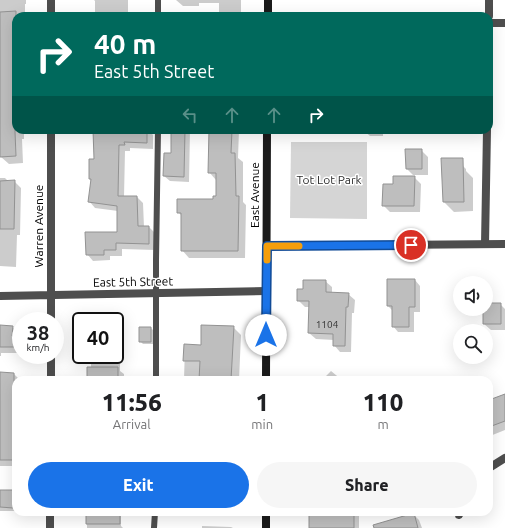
<!DOCTYPE html>
<style>
:root{--surface:#fff;--page:#f6f6f6;--text:#202124;--muted:#757577;--accent:#1a73e8}
body{margin:0;font-family:Ubuntu,sans-serif;background:var(--page);color:var(--text);height:100vh;display:flex;flex-direction:column;font-size:15px;white-space:nowrap}
*{box-sizing:border-box;margin:0}
p{font-size:13px;color:var(--muted)}
.icon{flex:none;width:22px;height:22px;fill:none;stroke:currentColor;stroke-width:2;stroke-linecap:round;stroke-linejoin:round}
.map{position:relative;flex:1;overflow:hidden}
.side{position:absolute;left:12px;top:376px;width:481px;height:140px;display:flex;flex-direction:column;background:var(--surface);border-radius:12px;box-shadow:0 4px 16px #0002}
.side>*{flex:none}
.banner{position:absolute;left:12px;top:12px;width:481px;height:122px;border-radius:12px;box-shadow:0 4px 16px #0002;background:#00695c;color:#fff;overflow:hidden}
.fabs{position:absolute;left:453px;top:276px;display:grid;gap:8px}
.fabs a{display:grid;place-items:center;width:40px;height:40px;border-radius:50%;background:var(--surface);box-shadow:0 4px 16px #0002;font-size:20px}
.speed{position:absolute;left:12px;top:312px;display:flex;gap:8px;font-size:20px;font-weight:700;text-align:center}
.speed>*{display:grid;place-content:center;width:52px;height:52px;border-radius:50%;background:var(--surface);box-shadow:0 4px 16px #0002;line-height:1}
.speed small{font-size:10px;font-weight:400}
.speed .limit{border:2px solid #111;border-radius:6px;background:#fff;color:#111}
.pin{position:absolute;display:grid;place-items:center;width:34px;height:34px;color:#fff;margin:-17px;border:2px solid #fff;border-radius:50%;box-shadow:0 1px 4px #0007}
.me{position:absolute;width:44px;margin:-22px;rotate:0deg;stroke-linejoin:round;filter:drop-shadow(0 0 3px #0008)}
.turn{display:flex;align-items:center;gap:14px;height:84px;padding:0 16px;font-size:18px}
.turn .icon{width:52px;height:52px;stroke-width:2.5}
.turn b{display:block;font-size:28px;line-height:34px}
.lanes{display:flex;align-items:center;height:38px;padding:0 16px;background:#0003;justify-content:center;gap:20px;direction:ltr}
.lanes .off{opacity:.35}
.eta{display:flex;justify-content:space-evenly;align-items:center;height:68px;text-align:center}
.eta b{font-size:24px;font-weight:800;line-height:28px}
.cta{display:flex;gap:8px;margin-top:auto;padding:8px 16px}
.cta a{flex:1;height:46px;border-radius:24px;background:var(--accent);color:#fff;font-size:16px;font-weight:800;line-height:46px;text-align:center}
.cta a+a{background:var(--page);color:var(--text)}
.map>svg:first-child{display:block}
.green{fill:#d5d5d5}
.shadow{fill:#0003}
.building{fill:#bebebe;stroke:#929292}
.lines{fill:none;stroke-linecap:round;stroke-linejoin:round}
.lane{stroke:#4e4e4e;stroke-width:6}
.street{stroke:#4e4e4e;stroke-width:8}
.secondary{stroke:#1b1b1b;stroke-width:8}
.route-casing{stroke:#114b97;stroke-width:10}
.route{stroke:#1a73e8;stroke-width:7}
.slow{stroke:#f59e0b;stroke-width:7}
.labels{text-anchor:middle;stroke-width:3;stroke-linejoin:round;paint-order:stroke}
.number-label{font-size:10px;fill:#303030}
.park-label{font-size:12px;fill:#2c2c2c;stroke:#fff}
.street-label{font-size:12px;fill:#000;stroke:#fff}
</style>
<div class="map">
<svg width="505" height="528" viewBox="0 0 505 528">
<rect width="100%" height="100%" fill="#fff"/>
<path class="green" d="M291 142H367V219L290 218Z"/>
<path class="shadow" d="M0 0H26V4H25V16H16V130H24V139H22L23 163 9 164 1 157 0 134Z
M94 0H128V16H95V1Z
M176 0H241V13L244 16H219V3H199V6H183Z
M94 130H149L153 135V149L130 148V151H125L124 197H137L143 203 144 227H149L155 233V250L122 249V256H110V260L93 261 87 254 118 233V211L95 208 89 201 91 181 90 179 95 160Z
M172 130H190L189 182 170 181 164 176 172 154Z
M210 130H239L238 158 243 162V202L246 205 245 258H189L182 250V216L178 212 214 200 217 197 216 180 209 172Z
M363 130H383V136H370Z
M421 150 428 157V175H413L407 169Z
M456 159 466 169V171L473 178V211L454 212 444 202Z
M414 177 421 184 420 212H390L383 205 394 185Z
M0 178H5L9 182 14 181 21 188 20 235H17L16 267 0 266Z
M415 280 420 286V312H414V332H398L393 326V311L388 306Z
M325 281 332 287V293L348 294 355 300 354 313H352L351 352H340L334 345V340L316 339 309 333 310 307H305L298 300 304 290Z
M486 304H500L505 309V330H491L484 324V309H486Z
M0 326 12 327 19 333V341L21 344V353H1V356H0Z
M233 327 241 335 239 380H184L185 345 202 346Z
M151 328 154 331V344H143L140 341Z
M115 333 120 338V371L124 374V380H88L91 368V355H115Z
M331 371 342 380H322Z
M0 373 14 374 20 380H16V466H0Z
M505 398V430L490 436 489 401Z
M0 491H13L16 494V511H0Z
M87 512H121V526L123 528H87Z
M310 512H359V528H310Z
M413 514 419 520 422 528H391Z
M202 526 231 527 233 528H202Z"/>
<path class="building" d="M16 11 15 132 16 156 0 157V12Z
M93 130H147V143L124 142 125 145H119L118 196H137L138 226H149V244L116 243V250H104V255H86L85 232H117V206L88 202 91 179H89V159H94Z
M171 130H185L184 177 163 176 164 153H171Z
M209 130H232L231 153H235L236 196H239L238 251H181V213H177V199H213V196H216V173H208Z
M405 149H422V169H406Z
M441 158H463L464 202H443Z
M393 176H415L414 206H382L383 184H393Z
M15 180 14 229H0V181Z
M387 279H415V307H409V327H392V306H387Z
M303 280H326V292L349 293 348 307H346L345 346H333V334L308 333 309 301H297V289H303Z
M486 303H501V324H483V309H486Z
M0 325 13 326 12 336H15V347H0Z
M201 325 234 326 231 380H199L200 361H183L184 344 201 345Z
M139 327H151V342H139Z
M87 367H118V380H87Z
M0 372 14 373V390H13V460H0Z
M505 394V421L489 427V400Z
M0 490H14L13 508 0 507Z
M86 512H120V524H86Z
M309 512H354V528H309Z
M414 513 418 528H374L373 525Z"/>
<g class="lines">
<path class="lane" d="M158 0V16
M156 380V260L158 130
M154 528 155 512"/>
<path class="street" d="M51 0V16
M489 0V16
M489 23H505
M51 130V321
M485 244 487 130
M267 246 505 244
M0 296 266 291
M51 380V355
M489 468 505 458
M459 515 460 512
M50 528V512"/>
<path class="secondary" d="M268 16V0
M266 380 267 130
M266 528V512"/>
</g>
<g class="lines">
<defs>
<path id="route" d="M266 335 267 246 411 245"/>
</defs>
<use href="#route" class="route-casing"/>
<use href="#route" class="route"/>
<path class="slow" d="M267 260V246H299"/>
</g>
<g class="labels">
<g class="number-label">
<text x="327" y="328">1104</text>
</g>
<g class="park-label">
<text x="329" y="184">Tot Lot Park</text>
</g>
<g class="street-label">
<text transform="translate(255 195) rotate(-90)" y="4">East Avenue</text>
<text transform="translate(39 226) rotate(-90)" y="4">Warren Avenue</text>
<text transform="translate(133 282) rotate(-1)" y="4">East 5th Street</text>
</g>
</g>
</svg>
<div class="fabs">
<a><svg class="icon" aria-label="sound" viewBox="0 0 24 24"><path d="M4 9h4l5-4v14l-5-4H4zM17 9q2 3 0 6"/></svg></a>
<a><svg class="icon" aria-label="search" viewBox="0 0 24 24"><circle cx="10" cy="10" r="6"/><path d="M15 15l6 6"/></svg></a>
</div>
<div class="speed"><div>38<small>km/h</small></div><div class="limit">40</div></div>
<div class="pin" style="left:411px;top:245px;background:#d93025"><svg class="icon" aria-label="arrive" viewBox="0 0 24 24"><path d="M6 21V4h12l-3 4 3 4H6"/></svg></div>
<svg class="me" style="left:266px;top:335px" viewBox="-20 -20 40 40"><circle r="19" fill="#fff"/><path d="M0-13L10 11 0 6-10 11z" fill="#1a73e8"/></svg>
<div class="banner">
<div class="turn"><svg class="icon" aria-label="right" viewBox="0 0 24 24"><path d="M7 20v-9h11M14 6l5 5-5 5"/></svg><div><b>40 m</b>East 5th Street</div></div>
<div class="lanes"><svg class="icon off" aria-label="left" viewBox="0 0 24 24"><path d="M17 20v-9H6M10 6l-5 5 5 5"/></svg><svg class="icon off" aria-label="ahead" viewBox="0 0 24 24"><path d="M12 20V5M6 11l6-6 6 6"/></svg><svg class="icon off" aria-label="ahead" viewBox="0 0 24 24"><path d="M12 20V5M6 11l6-6 6 6"/></svg><svg class="icon" aria-label="right" viewBox="0 0 24 24"><path d="M7 20v-9h11M14 6l5 5-5 5"/></svg></div>
</div>
<section class="side">
<div class="eta">
<div><b>11:56</b><p>Arrival</p></div>
<div><b>1</b><p>min</p></div>
<div><b>110</b><p>m</p></div>
</div>
<div class="cta"><a>Exit</a><a>Share</a></div>
</section>
</div>
